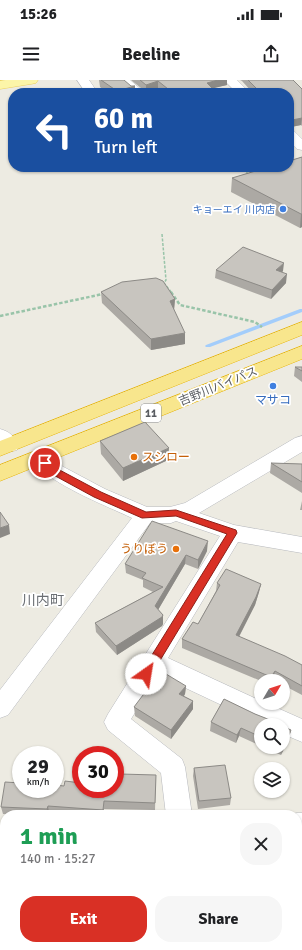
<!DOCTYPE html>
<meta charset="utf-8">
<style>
:root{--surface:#fff;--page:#f6f6f6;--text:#202124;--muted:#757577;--accent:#d93025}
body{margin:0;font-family:Signika,"Noto Sans JP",sans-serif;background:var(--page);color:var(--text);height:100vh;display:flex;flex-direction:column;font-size:15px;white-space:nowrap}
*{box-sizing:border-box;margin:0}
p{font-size:13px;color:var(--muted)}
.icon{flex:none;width:22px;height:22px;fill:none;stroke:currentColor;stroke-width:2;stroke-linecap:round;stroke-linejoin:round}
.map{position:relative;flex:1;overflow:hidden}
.side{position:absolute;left:0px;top:730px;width:302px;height:140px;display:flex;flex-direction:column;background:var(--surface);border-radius:16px 16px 0 0;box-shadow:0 1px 3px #0004}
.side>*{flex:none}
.hud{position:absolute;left:8px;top:8px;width:286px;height:84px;border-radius:16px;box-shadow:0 1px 3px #0004;background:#1a4fa0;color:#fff;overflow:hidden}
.needle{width:26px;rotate:51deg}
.fabs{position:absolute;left:254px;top:594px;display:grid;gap:8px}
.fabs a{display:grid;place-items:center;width:36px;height:36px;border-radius:50%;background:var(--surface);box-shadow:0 1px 3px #0004;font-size:20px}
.speed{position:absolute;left:12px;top:666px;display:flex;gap:8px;font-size:20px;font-weight:700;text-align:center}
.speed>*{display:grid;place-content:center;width:52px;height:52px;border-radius:50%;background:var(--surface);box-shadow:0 1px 3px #0004;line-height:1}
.speed small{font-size:10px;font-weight:400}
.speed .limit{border:6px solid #d22;background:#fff;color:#111}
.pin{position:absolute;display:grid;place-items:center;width:34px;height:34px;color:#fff;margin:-17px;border:2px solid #fff;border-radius:50%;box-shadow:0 1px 4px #0007}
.me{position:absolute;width:44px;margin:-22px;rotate:32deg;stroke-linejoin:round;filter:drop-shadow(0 0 3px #0008)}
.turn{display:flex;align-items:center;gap:14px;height:84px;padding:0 20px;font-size:18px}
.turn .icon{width:52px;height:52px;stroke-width:2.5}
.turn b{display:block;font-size:28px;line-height:34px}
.round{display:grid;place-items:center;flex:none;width:42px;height:42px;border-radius:16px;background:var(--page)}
.head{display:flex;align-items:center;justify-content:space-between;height:68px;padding:0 20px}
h1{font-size:24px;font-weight:800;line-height:30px;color:#1e9e55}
.action{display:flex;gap:8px;margin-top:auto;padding:8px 20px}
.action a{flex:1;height:46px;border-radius:16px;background:var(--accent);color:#fff;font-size:16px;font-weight:800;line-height:46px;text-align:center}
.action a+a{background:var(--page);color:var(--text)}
.status{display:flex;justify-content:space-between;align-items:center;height:28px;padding:0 20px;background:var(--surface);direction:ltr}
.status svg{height:11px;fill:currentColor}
header{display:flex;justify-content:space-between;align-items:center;height:52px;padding:0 20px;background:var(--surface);font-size:18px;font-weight:800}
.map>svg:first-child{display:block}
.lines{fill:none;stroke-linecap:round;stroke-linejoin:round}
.stream{fill:#a3cdfb;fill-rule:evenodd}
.minor-casing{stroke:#b7b9be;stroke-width:1}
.major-casing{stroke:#ebd05c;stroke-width:1}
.highway-casing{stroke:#e6b409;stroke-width:1}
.path-far1{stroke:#99c4a9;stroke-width:1.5;stroke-dasharray:3 1.5;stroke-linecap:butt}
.path{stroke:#99c4a9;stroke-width:2.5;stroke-dasharray:3.5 2;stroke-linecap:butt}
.minor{fill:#fff;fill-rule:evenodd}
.major{fill:#fcf5a8;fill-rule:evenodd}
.highway{fill:#f8e68d;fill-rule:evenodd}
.wall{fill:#aca9a4}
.shaded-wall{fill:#8c8a86}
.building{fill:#c8c5bf;stroke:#8c8a86}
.route{fill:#d93025;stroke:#8d1f18}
.shop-dot{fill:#3f7fe0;stroke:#fff;stroke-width:1.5}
.food-dot{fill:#e8710a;stroke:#fff;stroke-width:1.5}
.labels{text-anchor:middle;stroke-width:3.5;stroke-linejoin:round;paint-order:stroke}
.far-shop-label{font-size:10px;fill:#366cbe;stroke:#fff;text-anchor:end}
.shield{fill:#fff;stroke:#8c8e91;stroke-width:1}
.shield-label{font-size:11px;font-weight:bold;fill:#5a5d62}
.street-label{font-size:12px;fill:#5a5d62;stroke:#fff}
.shop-label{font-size:12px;fill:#366cbe;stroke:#fff}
.food-label{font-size:12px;fill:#c56008;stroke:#fff;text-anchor:start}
.quarter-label{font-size:14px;fill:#6b6f74;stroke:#fff}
</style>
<div class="status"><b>15:26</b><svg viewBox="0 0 49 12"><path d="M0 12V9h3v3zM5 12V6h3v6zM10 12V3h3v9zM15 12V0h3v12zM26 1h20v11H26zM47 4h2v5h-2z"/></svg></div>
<header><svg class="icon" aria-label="menu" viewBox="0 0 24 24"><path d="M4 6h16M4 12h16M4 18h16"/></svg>Beeline<svg class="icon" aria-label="share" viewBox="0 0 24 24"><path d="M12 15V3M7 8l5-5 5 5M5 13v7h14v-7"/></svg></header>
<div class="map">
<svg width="302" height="870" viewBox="0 0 302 870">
<rect width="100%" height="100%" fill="#edebe2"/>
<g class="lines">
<path class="stream" d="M300 229H302V232L210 267H206L205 266 206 265Z"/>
<defs>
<path id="minor" d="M77 0H89L98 13H86Z
M117 0H130L145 13H132Z
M224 0H237L250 13H237Z
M289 50 294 51 302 59V70L297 69 289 61Z
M0 349C9 351 15 357 19 365L17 370C10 372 5 372 0 366Z
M302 356V372L199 433 234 445 302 457V473L238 462 168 578 261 621V623H266L302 639V662L283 654V645H264L158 595 131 639 182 679 185 687 192 735H166L161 693 108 650 104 642 108 634 220 456 176 441 171 443H150L8 635 0 638V610L132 438C105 425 44 402 30 377L32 372 39 370 46 372 58 384 105 409 147 427H170L185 423 295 358Z
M297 733H302V757H297V735H291Z
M5 746V772L0 773V747Z"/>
<path id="major" d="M6 0H38L36 3 31 4 0 9V1Z"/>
<path id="highway" d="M302 242V255L0 376V361Z
M302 266V279L0 401V385Z"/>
</defs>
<use href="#minor" class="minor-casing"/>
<use href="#major" class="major-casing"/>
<use href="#highway" class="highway-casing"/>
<path class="path-far1" d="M239 87 250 95
M162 154 166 200 164 203 172 213"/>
<path class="path" d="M171 212 180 225 255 242 262 247
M0 236 103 214"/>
<use href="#minor" class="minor"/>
<use href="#major" class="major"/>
<use href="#highway" class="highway"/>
</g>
<path class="wall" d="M99 0H124L135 13H108L100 7Z
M131 0H227V5L212 8 217 13H164L158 8 146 12Z
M240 0H294V1L302 9V46L301 45 291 47 289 45V13H253L242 1Z
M302 77V147L300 148 231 112 232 98Z
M216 190 283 191 282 192 286 203 271 219 215 198Z
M101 212 175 219 174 230 185 264 151 270 102 223Z
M295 287H302V302L294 296Z
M100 361 168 380 123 401 101 374Z
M271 383 302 384V413L270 393Z
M302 421V430H300Z
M207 471 198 489 185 484 158 530 163 535V544L162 546 117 575 96 552 95 543 153 512 143 507V500L126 493 125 484Z
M217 503 261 504 259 512 255 525 239 557 302 585V615L283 605V601H276L273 599 272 601H261L182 568V559L198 544 216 511Z
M186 606 185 614 184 616 193 621V629L171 659 135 636 134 627Z
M224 619 255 634 283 645 284 647 291 650 289 658 281 675 263 667H283V645H261V666L239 656 236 663 210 651 211 642Z
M194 688 231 718 230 725 198 729 193 696Z
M156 695 155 730 104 729V735H74L49 733V735H20L3 734 1 727 64 706H119Z
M297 763H302V797H299L298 792H297Z
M0 771H5V804H0Z"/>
<path class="shaded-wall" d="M218 0H227V5L206 10 207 3Z
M158 1V8L146 12V5Z
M135 6V13H117V11Z
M302 38 301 45 291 47 292 40Z
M301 134H302V147L300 148Z
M284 183 283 191 275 199 276 190Z
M287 194 286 203 271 219 272 210Z
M175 219 174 230 169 232 170 221Z
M185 253V264L151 270V259Z
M169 368 168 380 123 401V388Z
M9 445 10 454 0 458V448Z
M208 461 207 471 198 489V480Z
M186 475 185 484 155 535V526Z
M261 504 259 512 255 525 235 564 236 555Z
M163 535V544L162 546 117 575 116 566Z
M275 591 273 599 272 601H271V597Z
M186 606 185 614 179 623V614Z
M193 621V629L171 659V650Z
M241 648 239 656 236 663 237 655Z
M291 650 289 658 281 675 283 667Z
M48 726 49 733V735L47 729Z"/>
<path class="building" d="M101 0H124L131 6H135L117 11Z
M140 0H218L207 3 217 13H173L158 1 146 5Z
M248 0H293L302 9V38L292 40 289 37V13H261Z
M302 77V134H301L232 98 269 87H289V81Z
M243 167 284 183 276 190 287 194 272 210 216 190Z
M156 198 163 201 175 219 170 221 185 253 151 259 101 212 122 202Z
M295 287H302V291Z
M145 342 169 368 123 388 100 361Z
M271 383 302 384V402Z
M0 432 9 445 0 448Z
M152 441 208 461 198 480 186 475 155 526 163 535 162 537 116 566 95 543 163 507 142 498 146 493 125 484Z
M226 489 261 504 256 517 236 555 285 576 302 585V606L275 591 271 597 182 559 193 542 198 544 220 505 217 503Z
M161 591 186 606 179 614 193 621 171 650 134 627Z
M224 619 255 634 283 645 284 647 291 650 283 667V645H261V657L241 648 237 655 211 642Z
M225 685 231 718 199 721 194 688Z
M120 694 156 695 155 723 104 721 103 730 48 726 47 729 1 727 5 702 21 703V709H55V705L64 706 65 701 81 703V709H115V705L119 706Z
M297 763H302V790H301L300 785H297Z
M0 771H5V798L0 797Z"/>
<path class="route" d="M45 380 54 387 101 412 146 432 176 430 236 450 237 453 150 597 146 599 142 597 141 594 142 591 227 454 176 436 142 438 94 417 48 392 41 383Z"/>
<g class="shop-dot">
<circle cx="283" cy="129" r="4"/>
<circle cx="273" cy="306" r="4"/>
</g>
<g class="food-dot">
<circle cx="134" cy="377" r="4"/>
<circle cx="176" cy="469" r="4"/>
</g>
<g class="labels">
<g class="far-shop-label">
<text x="275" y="133">キョーエイ 川内店</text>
</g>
<rect class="shield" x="141" y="324" width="20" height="18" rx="3"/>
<g class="shield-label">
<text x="151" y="337">11</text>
</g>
<g class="street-label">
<text transform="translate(218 306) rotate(-22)" y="4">吉野川バイパス</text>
</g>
<g class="shop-label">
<text x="273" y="324">マサコ</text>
</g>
<g class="food-label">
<text x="142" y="381">スシロー</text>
<text x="168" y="473" text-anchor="end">うりぼう</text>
</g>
<g class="quarter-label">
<text x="43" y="525">川内町</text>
</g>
</g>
</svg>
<div class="fabs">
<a><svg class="needle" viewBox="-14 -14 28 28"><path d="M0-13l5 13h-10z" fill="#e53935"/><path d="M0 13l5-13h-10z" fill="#757577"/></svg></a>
<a><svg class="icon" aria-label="search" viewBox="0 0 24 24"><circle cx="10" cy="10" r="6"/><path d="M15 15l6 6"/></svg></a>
<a><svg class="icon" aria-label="layers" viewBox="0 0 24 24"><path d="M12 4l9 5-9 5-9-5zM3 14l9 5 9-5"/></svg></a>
</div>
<div class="speed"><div>29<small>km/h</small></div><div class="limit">30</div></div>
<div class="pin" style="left:45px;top:383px;background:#d93025"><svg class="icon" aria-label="arrive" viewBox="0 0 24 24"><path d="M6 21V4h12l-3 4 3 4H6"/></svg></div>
<svg class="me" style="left:146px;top:594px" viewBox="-20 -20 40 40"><circle r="19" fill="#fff"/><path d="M0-13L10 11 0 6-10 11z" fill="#d93025"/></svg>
<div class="hud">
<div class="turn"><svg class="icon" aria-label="left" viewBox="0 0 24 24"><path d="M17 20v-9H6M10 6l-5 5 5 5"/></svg><div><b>60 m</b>Turn left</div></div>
</div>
<section class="side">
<div class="head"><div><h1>1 min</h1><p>140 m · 15:27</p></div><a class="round"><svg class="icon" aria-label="close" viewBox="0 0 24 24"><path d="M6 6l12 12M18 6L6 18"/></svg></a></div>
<div class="action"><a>Exit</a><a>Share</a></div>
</section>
</div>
